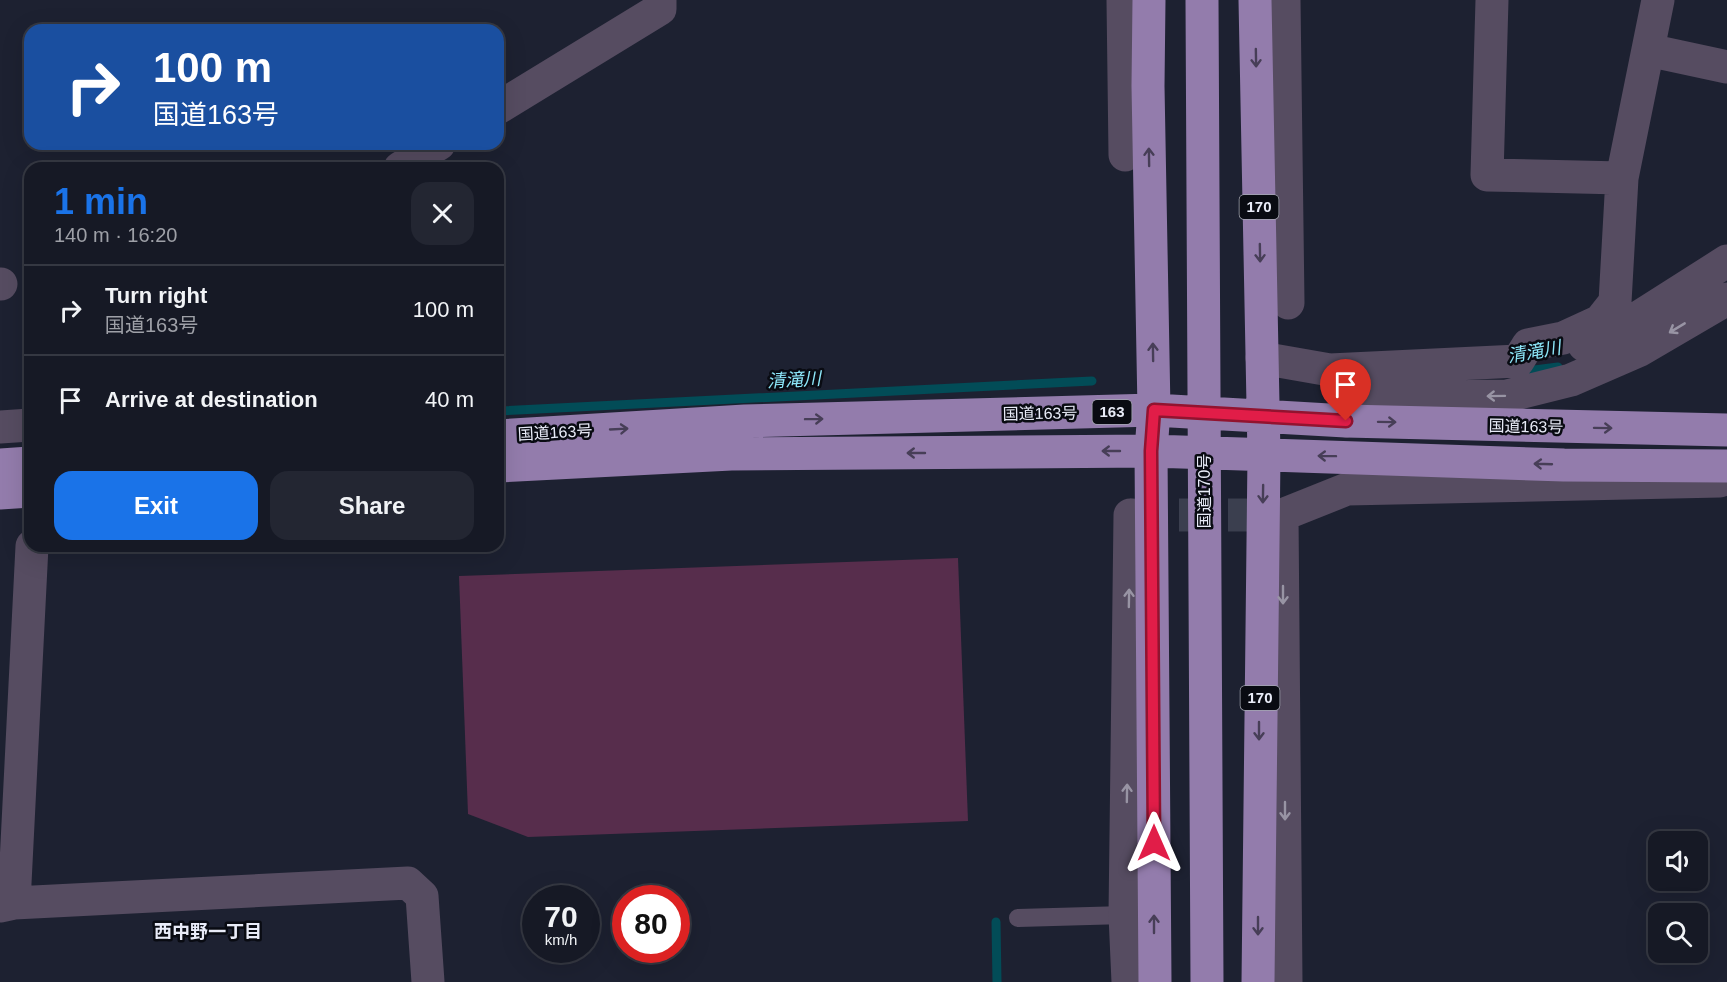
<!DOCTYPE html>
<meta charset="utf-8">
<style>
:root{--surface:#161925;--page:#232632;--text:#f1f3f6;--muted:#9ea0a7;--line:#353842;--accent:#1a73e8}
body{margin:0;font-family:Helvetica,"Noto Sans JP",sans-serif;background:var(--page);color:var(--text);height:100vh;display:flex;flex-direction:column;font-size:22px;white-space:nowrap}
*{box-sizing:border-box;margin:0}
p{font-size:20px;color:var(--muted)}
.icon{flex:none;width:33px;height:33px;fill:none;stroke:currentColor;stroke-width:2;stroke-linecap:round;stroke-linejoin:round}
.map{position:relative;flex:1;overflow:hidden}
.details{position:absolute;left:24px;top:162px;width:480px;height:390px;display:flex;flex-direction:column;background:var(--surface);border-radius:18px;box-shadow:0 6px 24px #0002,0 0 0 2px var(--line)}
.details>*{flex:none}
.top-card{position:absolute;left:24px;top:24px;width:480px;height:126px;border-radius:18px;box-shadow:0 6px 24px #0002,0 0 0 2px var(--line);background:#1a4fa0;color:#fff;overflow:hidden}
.controls{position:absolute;left:1648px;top:831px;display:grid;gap:12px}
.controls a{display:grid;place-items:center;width:60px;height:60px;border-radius:12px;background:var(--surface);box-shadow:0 6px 24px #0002,0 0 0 2px var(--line);font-size:30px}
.speed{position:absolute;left:522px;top:885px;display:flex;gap:12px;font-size:30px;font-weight:700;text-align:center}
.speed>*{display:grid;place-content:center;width:78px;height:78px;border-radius:50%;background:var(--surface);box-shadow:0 6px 24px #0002,0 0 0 2px var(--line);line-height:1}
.speed small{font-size:15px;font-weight:400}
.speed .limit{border:9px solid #d22;background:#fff;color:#111}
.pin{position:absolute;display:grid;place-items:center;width:51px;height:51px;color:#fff;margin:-62px -26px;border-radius:50% 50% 50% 0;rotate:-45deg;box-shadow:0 0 6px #0007}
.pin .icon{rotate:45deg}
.me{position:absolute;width:66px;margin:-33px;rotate:0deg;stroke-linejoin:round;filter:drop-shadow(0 0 4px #0008)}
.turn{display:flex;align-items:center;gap:21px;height:126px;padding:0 30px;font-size:27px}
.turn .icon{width:78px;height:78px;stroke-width:2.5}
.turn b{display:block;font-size:42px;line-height:51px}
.round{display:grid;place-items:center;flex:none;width:63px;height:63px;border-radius:18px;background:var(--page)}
.head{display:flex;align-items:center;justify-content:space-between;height:102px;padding:0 30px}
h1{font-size:36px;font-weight:700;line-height:45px;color:var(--accent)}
.cta{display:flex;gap:12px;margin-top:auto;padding:12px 30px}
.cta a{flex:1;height:69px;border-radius:18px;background:var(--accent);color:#fff;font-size:24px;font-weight:700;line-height:69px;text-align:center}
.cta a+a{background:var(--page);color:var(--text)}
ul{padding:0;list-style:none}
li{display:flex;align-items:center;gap:18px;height:90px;padding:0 30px;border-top:2px solid var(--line)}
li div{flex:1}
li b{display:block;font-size:22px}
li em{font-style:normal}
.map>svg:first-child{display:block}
.green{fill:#572d4c}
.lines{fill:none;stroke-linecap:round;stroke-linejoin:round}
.stream{stroke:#024c57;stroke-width:9}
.minor-tunnel{stroke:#3b3f4f;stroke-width:33;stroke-dasharray:33 16;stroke-linecap:butt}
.service{stroke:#564c61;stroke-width:18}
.minor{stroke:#564c61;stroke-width:33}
.trunk{stroke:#937cac;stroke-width:33}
.oneway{stroke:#473e57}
.oneway2{stroke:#9894a4}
.route-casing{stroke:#92132f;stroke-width:15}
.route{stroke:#e11d48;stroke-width:10}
.labels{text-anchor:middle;stroke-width:5;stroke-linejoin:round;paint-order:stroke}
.shield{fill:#090b12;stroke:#a5a8b2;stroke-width:1.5}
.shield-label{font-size:15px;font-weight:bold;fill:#e8ebf7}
.street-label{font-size:16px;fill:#e8ebf7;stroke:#090b12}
.water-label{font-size:18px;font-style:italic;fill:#8de7f9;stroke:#090b12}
.neighbourhood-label{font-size:18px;font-weight:bold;fill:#e8ebf7;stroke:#090b12}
</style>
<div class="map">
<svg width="1727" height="982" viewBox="0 0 1727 982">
<rect width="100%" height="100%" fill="#1d2131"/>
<path class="green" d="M958 558 968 821 528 837 468 814 459 576Z"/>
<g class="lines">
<path class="stream" d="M1518 372 1558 367
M498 411 1092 381
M996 922 997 982"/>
<path class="minor-tunnel" d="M1130 515H1282"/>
<path class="service" d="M1018 918 1125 915"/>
<path class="minor" d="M1123 0 1125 155
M1284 0 1288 303
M1492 0 1487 175 1622 178
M1648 50 1727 67
M498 108 660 9V0
M400 168 439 144
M0 284H1
M1584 345 1628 324 1727 261
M1262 358 1330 370 1518 361 1528 345 1563 338 1600 321 1615 302 1622 178 1658 0
M1346 421 1362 398 1507 396 1571 380 1640 350 1727 299
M0 427 30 425
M14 903 32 546
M0 906 14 903 408 883 422 896 428 982
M1128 982 1125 915 1130 515
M1286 982 1282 515 1347 489 1720 481"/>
<path class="trunk" d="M1149 0 1148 86 1154 410 1151 451 1155 982
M1202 0 1207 982
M1255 0 1264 455 1258 982
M498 436 745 421 1154 410 1346 421 1727 430
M0 465 30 463
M498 466 731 454 1151 451 1564 465 1727 466
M0 493 30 491"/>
</g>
<defs><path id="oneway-shaft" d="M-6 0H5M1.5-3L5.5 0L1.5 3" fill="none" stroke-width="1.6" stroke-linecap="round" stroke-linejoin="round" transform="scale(1.5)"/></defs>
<g class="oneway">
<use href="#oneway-shaft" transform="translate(1256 58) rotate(89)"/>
<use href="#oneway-shaft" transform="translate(1149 157) rotate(-91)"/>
<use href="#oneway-shaft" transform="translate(1260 253) rotate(89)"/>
<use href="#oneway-shaft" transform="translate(1153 352) rotate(-91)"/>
<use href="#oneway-shaft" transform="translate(814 419) rotate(-1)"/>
<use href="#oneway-shaft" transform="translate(1387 422) rotate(1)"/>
<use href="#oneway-shaft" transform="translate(1603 428) rotate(1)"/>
<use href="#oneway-shaft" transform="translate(619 429) rotate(-3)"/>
<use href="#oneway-shaft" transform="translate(1111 451) rotate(180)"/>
<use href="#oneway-shaft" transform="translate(916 453) rotate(180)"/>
<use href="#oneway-shaft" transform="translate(1327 456) rotate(-179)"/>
<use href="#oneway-shaft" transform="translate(1543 464) rotate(-178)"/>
<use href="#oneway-shaft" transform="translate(1263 494) rotate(91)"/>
<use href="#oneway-shaft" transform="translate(1259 731) rotate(90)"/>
<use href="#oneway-shaft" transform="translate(1154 924) rotate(-90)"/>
<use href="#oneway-shaft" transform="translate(1258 926) rotate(90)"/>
</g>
<g class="oneway2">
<use href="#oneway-shaft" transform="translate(1677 328) rotate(149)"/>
<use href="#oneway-shaft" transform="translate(1496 396) rotate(179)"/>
<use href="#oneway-shaft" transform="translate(1283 595) rotate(90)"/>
<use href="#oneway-shaft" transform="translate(1129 598) rotate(-89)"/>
<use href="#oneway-shaft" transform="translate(1127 793) rotate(-89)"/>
<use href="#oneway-shaft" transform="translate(1285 811) rotate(90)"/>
</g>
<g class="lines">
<defs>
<path id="route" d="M1154 843 1151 451 1154 410 1346 421"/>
</defs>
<use href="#route" class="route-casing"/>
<use href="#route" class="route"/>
</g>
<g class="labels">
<g class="shield">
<rect x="1239.5" y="195" width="39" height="24" rx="4.5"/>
<rect x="1092.5" y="400" width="39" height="24" rx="4.5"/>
<rect x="1240.5" y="686" width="39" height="24" rx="4.5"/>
</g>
<g class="shield-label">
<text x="1259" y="212">170</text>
<text x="1112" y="417">163</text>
<text x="1260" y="703">170</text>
</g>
<g class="street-label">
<text transform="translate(1040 413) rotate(-1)" y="6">国道163号</text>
<text transform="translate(1526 426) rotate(1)" y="6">国道163号</text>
<text transform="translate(555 432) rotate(-3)" y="6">国道163号</text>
<text transform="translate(1204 491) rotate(-90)" y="6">国道170号</text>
</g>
<g class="water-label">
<text transform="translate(1534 352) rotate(-10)" y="6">清滝川</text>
<text transform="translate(794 380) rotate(-3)" y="6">清滝川</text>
</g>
<g class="neighbourhood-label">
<text x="208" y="938">西中野一丁目</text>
</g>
</g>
</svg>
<div class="controls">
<a><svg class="icon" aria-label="sound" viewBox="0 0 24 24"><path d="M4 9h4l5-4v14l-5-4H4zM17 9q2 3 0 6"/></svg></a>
<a><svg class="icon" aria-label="search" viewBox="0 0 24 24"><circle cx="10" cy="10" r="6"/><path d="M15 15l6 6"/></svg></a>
</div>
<div class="speed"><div>70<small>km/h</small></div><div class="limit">80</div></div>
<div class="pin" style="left:1346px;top:421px;background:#d93025"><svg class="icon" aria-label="arrive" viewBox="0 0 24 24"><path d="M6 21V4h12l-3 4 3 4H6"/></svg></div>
<svg class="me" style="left:1154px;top:843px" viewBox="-20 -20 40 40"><path d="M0-17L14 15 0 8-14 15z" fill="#e11d48" stroke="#fff" stroke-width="4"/></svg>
<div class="top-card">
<div class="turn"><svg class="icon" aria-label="right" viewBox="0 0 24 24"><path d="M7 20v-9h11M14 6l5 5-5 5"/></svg><div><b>100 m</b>国道163号</div></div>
</div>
<section class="details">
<div class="head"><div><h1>1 min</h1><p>140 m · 16:20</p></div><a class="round"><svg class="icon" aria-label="close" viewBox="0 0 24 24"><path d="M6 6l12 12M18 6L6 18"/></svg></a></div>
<ul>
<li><svg class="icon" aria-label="right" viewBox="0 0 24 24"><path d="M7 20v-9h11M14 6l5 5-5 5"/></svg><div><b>Turn right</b><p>国道163号</p></div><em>100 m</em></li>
<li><svg class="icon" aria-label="arrive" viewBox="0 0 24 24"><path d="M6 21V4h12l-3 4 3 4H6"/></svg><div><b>Arrive at destination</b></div><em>40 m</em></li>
</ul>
<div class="cta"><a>Exit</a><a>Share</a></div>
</section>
</div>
